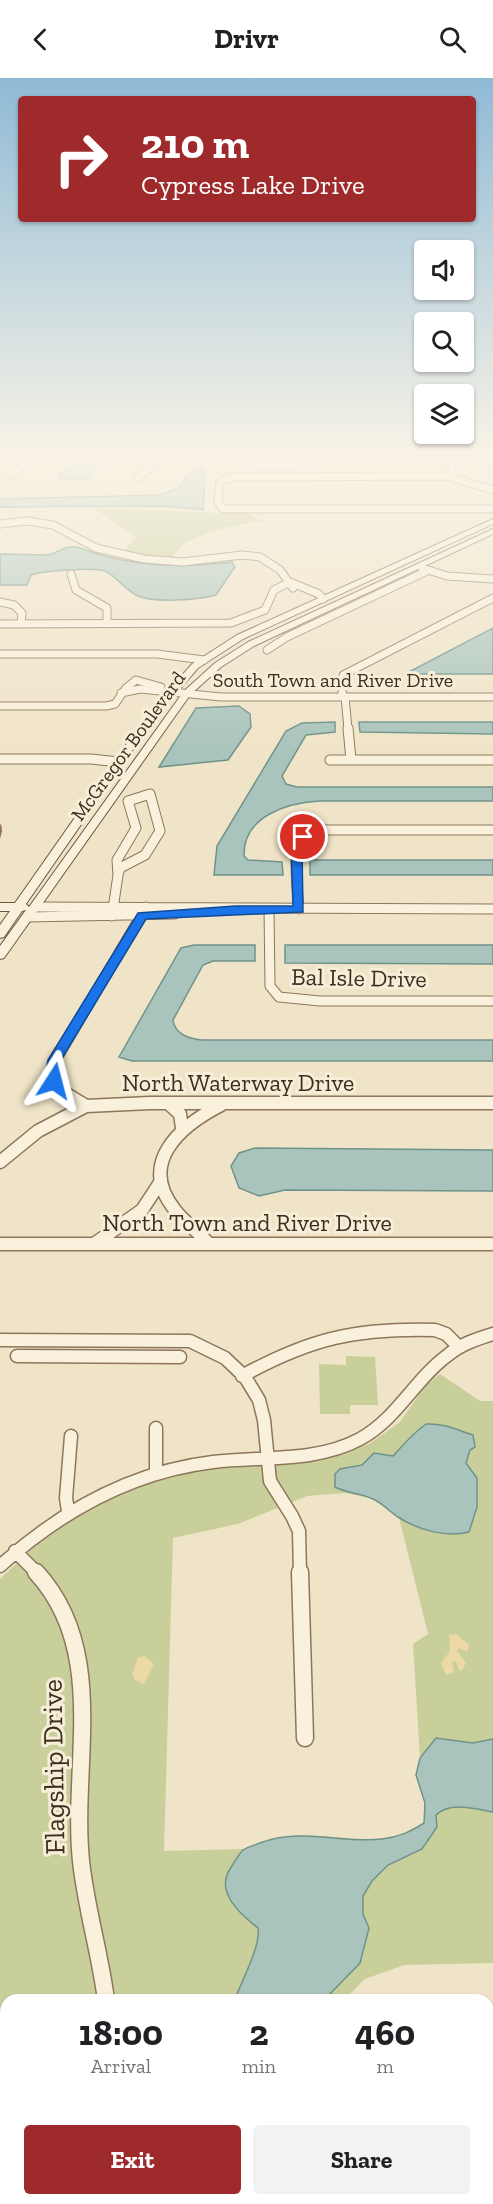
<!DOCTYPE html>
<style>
:root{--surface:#fff;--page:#f2f2f2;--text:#202124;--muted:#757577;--accent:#9e2a2b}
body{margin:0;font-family:"Zilla Slab",serif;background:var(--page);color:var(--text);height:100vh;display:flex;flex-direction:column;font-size:22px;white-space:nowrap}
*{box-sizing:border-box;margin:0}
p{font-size:20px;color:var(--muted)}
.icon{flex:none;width:33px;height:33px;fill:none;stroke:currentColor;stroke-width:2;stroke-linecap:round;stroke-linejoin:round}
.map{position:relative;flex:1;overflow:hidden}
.drawer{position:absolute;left:0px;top:1916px;width:494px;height:212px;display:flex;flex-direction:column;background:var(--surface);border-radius:18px 18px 0 0;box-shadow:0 2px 4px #0004}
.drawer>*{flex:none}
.banner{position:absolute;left:18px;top:18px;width:458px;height:126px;border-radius:6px;box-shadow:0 2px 4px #0004;background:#9e2a2b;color:#fff;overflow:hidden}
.tools{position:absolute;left:414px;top:162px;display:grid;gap:12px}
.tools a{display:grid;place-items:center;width:60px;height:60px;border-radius:6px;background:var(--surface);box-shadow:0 2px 4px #0004;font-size:30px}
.pin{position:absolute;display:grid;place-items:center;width:51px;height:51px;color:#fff;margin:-26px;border:3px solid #fff;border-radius:50%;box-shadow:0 2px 6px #0007}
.me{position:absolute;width:66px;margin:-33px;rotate:9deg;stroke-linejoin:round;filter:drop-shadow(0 0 4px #0008)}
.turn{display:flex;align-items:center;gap:21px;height:126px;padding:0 24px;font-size:27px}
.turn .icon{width:78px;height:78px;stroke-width:2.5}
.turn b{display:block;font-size:42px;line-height:51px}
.eta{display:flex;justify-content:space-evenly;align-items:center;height:102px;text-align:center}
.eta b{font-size:36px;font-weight:800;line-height:42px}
.cta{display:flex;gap:12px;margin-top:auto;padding:12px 24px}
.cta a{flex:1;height:69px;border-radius:6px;background:var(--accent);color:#fff;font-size:24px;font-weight:800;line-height:69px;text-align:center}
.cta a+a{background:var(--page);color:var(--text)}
header{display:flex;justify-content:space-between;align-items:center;height:78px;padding:0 24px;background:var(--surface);font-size:27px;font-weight:800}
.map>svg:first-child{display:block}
.green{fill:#c9cf9b;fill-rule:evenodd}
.sand{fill:#ecd9a5}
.water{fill:#a9c4bc;stroke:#6f938a;stroke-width:1.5}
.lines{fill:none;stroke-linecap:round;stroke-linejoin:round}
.street-far3-casing{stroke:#8d765c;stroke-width:9}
.street-far2-casing{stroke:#8d765c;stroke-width:11}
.street-far1-casing{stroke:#8d765c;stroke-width:15}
.street-casing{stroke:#8d765c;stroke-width:19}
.secondary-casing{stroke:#6f573f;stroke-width:2}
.street-far3{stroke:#faf1dc;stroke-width:7}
.street-far2{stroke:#faf1dc;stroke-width:9}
.street-far1{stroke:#faf1dc;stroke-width:12}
.street{stroke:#faf1dc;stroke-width:16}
.secondary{fill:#faf1dc;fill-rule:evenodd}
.shaded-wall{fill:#916f58}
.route{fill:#1a73e8;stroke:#114b97;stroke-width:1.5}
.labels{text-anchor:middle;stroke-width:6;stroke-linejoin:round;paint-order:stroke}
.far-street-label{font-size:20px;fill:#3d2e20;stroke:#f7eed8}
.street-label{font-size:24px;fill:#3d2e20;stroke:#f7eed8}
.near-street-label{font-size:28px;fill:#3d2e20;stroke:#f7eed8}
</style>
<header><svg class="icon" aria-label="back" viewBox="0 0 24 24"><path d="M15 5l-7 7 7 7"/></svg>Drivr<svg class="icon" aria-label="search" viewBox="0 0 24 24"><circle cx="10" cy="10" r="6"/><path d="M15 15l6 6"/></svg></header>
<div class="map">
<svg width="493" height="2126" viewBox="0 0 493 2126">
<rect width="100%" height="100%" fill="#f0e4c8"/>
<path class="green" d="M93 430 248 436 264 444C248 442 199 456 185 465 180 469 176 475 172 480L126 475 125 472 136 459Z
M346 1278 375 1279 378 1327H350V1336H320L319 1286 346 1287Z
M440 1296 480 1323H493V1885L404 1887 365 1901 345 1921 6 1922V2121H141V2126H0V1501L52 1452 101 1422 137 1406 183 1393 306 1384 369 1366 400 1344 425 1308ZM346 1415 374 1421 399 1440 428 1556 413 1566 420 1680 416 1697 425 1725 424 1745 405 1757 380 1762 305 1757 268 1762 244 1771 164 1773 173 1460 238 1446 307 1418Z"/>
<path class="sand" d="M456 1556 469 1567 467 1574 459 1570 457 1573 466 1585 462 1592H459L456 1584 452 1583 454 1594 446 1597 441 1585 450 1573 449 1557Z
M144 1578 154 1586 144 1606 135 1602 132 1596 138 1580Z"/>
<path class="water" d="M93 374H129L95 389 85 402 60 401 59 396Z
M201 390 205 393 203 432 166 428 0 429V421L160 417 179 410 187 398Z
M68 469H77C128 489 178 490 232 484L235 489 216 517C198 522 155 525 138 518 125 512 115 497 105 493 95 489 41 493 31 497L27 507H0V476L49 477Z
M493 550V596H405Z
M239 628 250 636 251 649 228 682 159 689 196 630Z
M335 644V654L306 657 282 698 286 706 297 709H493V723H319C287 725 243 738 244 778L248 782 282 784 283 797H214L217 768 286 653 302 645Z
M359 644H493V656L360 654Z
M310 782H493V797H310Z
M194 867H255V883H213L203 887 173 942C175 956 187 960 201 962H493V983H132L119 979 181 870Z
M285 867H493V886L285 885Z
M255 1070 493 1072V1113L285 1112 259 1118 239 1110 231 1088 239 1075Z
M426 1346C444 1345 457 1352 473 1357L475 1369 470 1372 466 1385 477 1400V1429L469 1454C447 1460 418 1452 398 1439 390 1434 383 1426 375 1422 363 1415 348 1416 335 1409V1396L340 1391 362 1387 374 1375 393 1378C403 1367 413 1355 426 1346Z
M436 1660 473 1665 493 1661V1734C476 1731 450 1723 436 1737L437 1749 422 1771 388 1787 372 1803 363 1818V1836L369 1850 360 1885 325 1921H235C242 1902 261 1868 258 1850 240 1836 215 1814 230 1791 234 1785 238 1777 243 1772 247 1769 255 1767 260 1765 301 1749 341 1766 382 1761 399 1759 410 1754 424 1745L425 1725 416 1697 420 1680Z"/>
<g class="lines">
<defs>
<path id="street-far3" d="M178 374C242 390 304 395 368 374
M448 374 454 399
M10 396 50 374
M138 399 172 374
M493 412 446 398 233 399 220 403 218 424 223 431H493
M0 446 28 443 53 447 96 470 144 481 183 484 242 477 260 479 280 492 293 510
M422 490 447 498 493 501
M71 496 76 512 107 530V546
M0 524 14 527 22 535 21 546
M0 546 231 545 265 532 274 512 290 504 319 516 323 521
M267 572 287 559 427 493
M0 576H157L204 582
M121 615 140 611 221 619H493
M0 628H106L115 626 126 610 136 602 161 609
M348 651 345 619 342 616 343 597 493 520"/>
<path id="street-far2" d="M348 650 351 682
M0 681H91L119 684
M330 682H493
M150 716 160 753 145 777 120 790 118 797 117 782 136 750 128 723Z
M35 829 493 831
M269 831 270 908 279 919 320 923H493
M299 831C298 815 291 771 303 759 309 753 318 753 326 752H493
M112 838 118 797
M28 839 175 836
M65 1015 54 1003 52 989 146 829"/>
<path id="street-far1" d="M63 1014 86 1028
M169 1026 180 1036 182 1050
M0 1084 38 1053 86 1028 150 1025H493
M208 1165C198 1153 184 1144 175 1132 137 1085 180 1048 221 1027
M0 1166H493
M94 1166 142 1132 161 1103
M0 1262 190 1263 225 1280 245 1299 259 1322 264 1342 270 1403 292 1438 299 1453 300 1495
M17 1278 180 1279
M242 1298C311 1260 356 1250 435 1252L446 1256 458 1268
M156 1350V1394
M68 1433 66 1420 71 1358
M15 1473 37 1495
M0 1488C61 1433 130 1394 213 1384 262 1378 315 1385 360 1361 397 1341 415 1301 448 1277 461 1266 477 1261 493 1256"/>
<path id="street" d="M36 1494C109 1573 71 1686 81 1783 86 1830 100 1875 106 1922
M300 1494 305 1660
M488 1980 493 1979
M433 2121 447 2126"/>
<path id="secondary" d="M493 441V446L243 561 198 590 154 641 26 826 29 829 184 613 215 585 248 564 493 451V456L254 568 221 589 190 617 4 880 0 881V868L26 832 22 833 4 859 0 860V847L10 833H0V825H15L147 637 192 586 237 557Z"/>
</defs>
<use href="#street-far3" class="street-far3-casing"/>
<use href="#street-far2" class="street-far2-casing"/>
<use href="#street-far1" class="street-far1-casing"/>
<use href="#street" class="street-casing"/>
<use href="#secondary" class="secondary-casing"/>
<use href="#street-far3" class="street-far3"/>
<use href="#street-far2" class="street-far2"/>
<use href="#street-far1" class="street-far1"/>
<use href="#street" class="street"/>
<use href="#secondary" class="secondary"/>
</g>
<path class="shaded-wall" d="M1 745 2 753 0 761V748Z"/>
<linearGradient id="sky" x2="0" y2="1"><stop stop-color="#8fbad6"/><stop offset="0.56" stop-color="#f8f3e6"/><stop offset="1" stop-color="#f8f3e6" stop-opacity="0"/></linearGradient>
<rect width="493" height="672" fill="url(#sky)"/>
<path class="route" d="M303 755 309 759 302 768 303 834 146 841 61 982 58 996 60 1003 58 1006H49L45 996 48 982 138 835 235 828H293L291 768 299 756Z"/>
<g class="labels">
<g class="far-street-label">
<text x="333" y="609">South Town and River Drive</text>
<text transform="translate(128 668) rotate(-54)" y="7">McGregor Boulevard</text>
</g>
<g class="street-label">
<text transform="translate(359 900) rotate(1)" y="8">Bal Isle Drive</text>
<text x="238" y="1013">North Waterway Drive</text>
<text x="247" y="1153">North Town and River Drive</text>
</g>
<g class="near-street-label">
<text transform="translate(53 1689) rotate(-91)" y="10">Flagship Drive</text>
</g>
</g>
</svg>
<div class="tools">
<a><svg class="icon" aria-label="sound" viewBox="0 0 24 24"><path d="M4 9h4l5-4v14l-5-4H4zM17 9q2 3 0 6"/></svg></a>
<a><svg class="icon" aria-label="search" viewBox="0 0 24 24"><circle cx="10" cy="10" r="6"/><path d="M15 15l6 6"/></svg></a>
<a><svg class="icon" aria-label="layers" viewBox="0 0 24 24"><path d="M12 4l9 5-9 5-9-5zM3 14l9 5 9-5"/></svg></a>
</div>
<div class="pin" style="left:303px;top:759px;background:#d93025"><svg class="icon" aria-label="arrive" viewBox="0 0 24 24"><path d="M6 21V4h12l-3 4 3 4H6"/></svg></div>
<svg class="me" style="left:54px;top:1003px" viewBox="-20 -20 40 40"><path d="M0-17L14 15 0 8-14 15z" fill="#1a73e8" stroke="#fff" stroke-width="4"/></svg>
<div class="banner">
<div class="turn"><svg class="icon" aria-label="right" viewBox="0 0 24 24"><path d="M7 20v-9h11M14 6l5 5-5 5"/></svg><div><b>210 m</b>Cypress Lake Drive</div></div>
</div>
<section class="drawer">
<div class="eta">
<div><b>18:00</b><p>Arrival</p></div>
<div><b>2</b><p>min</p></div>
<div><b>460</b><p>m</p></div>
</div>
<div class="cta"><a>Exit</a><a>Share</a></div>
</section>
</div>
